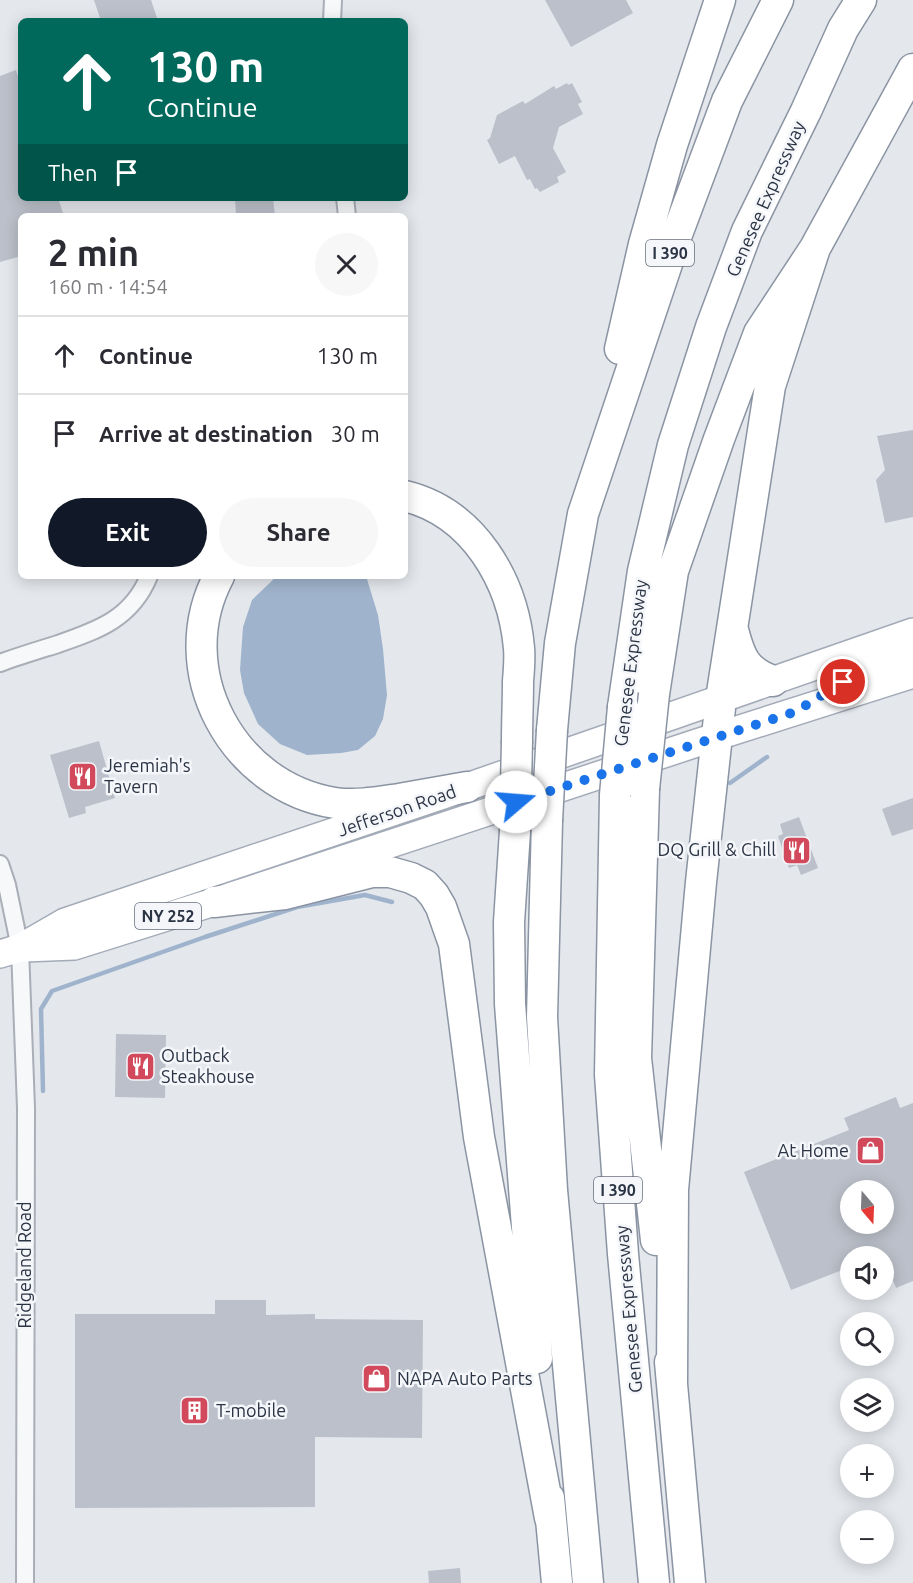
<!DOCTYPE html>
<meta charset="utf-8">
<style>
:root{--surface:#fff;--page:#f7f7f7;--text:#2b2b33;--muted:#7c7c81;--line:#e1e1e2;--accent:#111827}
body{margin:0;font-family:Ubuntu,sans-serif;background:var(--page);color:var(--text);height:100vh;display:flex;flex-direction:column;font-size:22px;white-space:nowrap}
*{box-sizing:border-box;margin:0}
p{font-size:20px;color:var(--muted)}
.icon{flex:none;width:33px;height:33px;fill:none;stroke:currentColor;stroke-width:2;stroke-linecap:round;stroke-linejoin:round}
.map{position:relative;flex:1;overflow:hidden}
.drawer{position:absolute;left:18px;top:213px;width:390px;height:366px;display:flex;flex-direction:column;background:var(--surface);border-radius:9px;box-shadow:0 3px 15px #0003}
.drawer>*{flex:none}
.banner{position:absolute;left:18px;top:18px;width:390px;height:183px;border-radius:9px;box-shadow:0 3px 15px #0003;background:#00695c;color:#fff;overflow:hidden}
.needle{width:39px;rotate:161deg}
.buttons{position:absolute;left:840px;top:1180px;display:grid;gap:12px}
.buttons a{display:grid;place-items:center;width:54px;height:54px;border-radius:50%;background:var(--surface);box-shadow:0 3px 15px #0003;font-size:30px}
.pin{position:absolute;display:grid;place-items:center;width:51px;height:51px;color:#fff;margin:-26px;border:3px solid #fff;border-radius:50%;box-shadow:0 2px 6px #0007}
.me{position:absolute;width:66px;margin:-33px;rotate:72deg;stroke-linejoin:round;filter:drop-shadow(0 0 4px #0008)}
.turn{display:flex;align-items:center;gap:21px;height:126px;padding:0 30px;font-size:27px}
.turn .icon{width:78px;height:78px;stroke-width:2.5}
.turn b{display:block;font-size:42px;line-height:51px}
.then{display:flex;align-items:center;height:57px;padding:0 30px;background:#0003;gap:12px;font-size:22px}
.round{display:grid;place-items:center;flex:none;width:63px;height:63px;border-radius:32px;background:var(--page)}
.head{display:flex;align-items:center;justify-content:space-between;height:102px;padding:0 30px}
h1{font-size:36px;font-weight:600;line-height:45px}
.primary-button{display:flex;gap:12px;margin-top:auto;padding:12px 30px}
.primary-button a{flex:1;height:69px;border-radius:36px;background:var(--accent);color:#fff;font-size:24px;font-weight:600;line-height:69px;text-align:center}
.primary-button a+a{background:var(--page);color:var(--text)}
ul{padding:0;list-style:none}
li{display:flex;align-items:center;gap:18px;height:78px;padding:0 30px;border-top:2px solid var(--line)}
li div{flex:1}
li b{display:block;font-size:22px}
li em{font-style:normal}
.map>svg:first-child{display:block}
.water{fill:#9fb4cc}
.lines{fill:none;stroke-linecap:round;stroke-linejoin:round}
.stream{stroke:#9fb4cc;stroke-width:4.5}
.building{fill:#bbc0ca;fill-rule:evenodd}
.street-casing{stroke:#a9aeb7;stroke-width:20}
.primary-casing{stroke:#a3abb8;stroke-width:30}
.highway-casing{stroke:#8b94a3;stroke-width:33}
.street{stroke:#f7f8fa;stroke-width:16}
.primary{stroke:#fff;stroke-width:27}
.highway{stroke:#fff;stroke-width:30}
.highway-bridge-casing{stroke:#8b94a3;stroke-width:33;stroke-linecap:butt}
.highway-bridge{stroke:#fff;stroke-width:30}
.route{stroke:#1a73e8;stroke-width:10;stroke-dasharray:0 18}
.labels{text-anchor:middle;stroke-width:5;stroke-linejoin:round;paint-order:stroke}
.shield{fill:#f4f6f9;stroke:#676e7b;stroke-width:1.5}
.shield-label{font-size:16px;font-weight:bold;fill:#2b3445}
.street-label{font-size:18px;fill:#2b3445;stroke:#f4f6f9}
.poi-label{font-size:18px;fill:#2b3445;stroke:#f4f6f9;text-anchor:start}
</style>
<div class="map">
<svg width="913" height="1583" viewBox="0 0 913 1583">
<rect width="100%" height="100%" fill="#e4e7ec"/>
<path class="water" d="M277 576H366L378 615 383 649 387 695 383 719 375 736 358 750 341 753 307 755 280 744 258 724 244 693 240 670 243 627 252 600Z"/>
<g class="lines">
<path class="stream" d="M730 783 767 757
M43 1091 41 1009 52 991 205 937 297 907 365 895 392 902"/>
</g>
<path class="building" d="M94 0H151L158 21H101Z
M545 0H626L633 13 571 47Z
M16 70 21 86V198H58L64 216H21V256L0 262V76Z
M567 83 568 85 572 83 582 102 578 104 583 114 559 127 553 148 566 172 557 177 559 182 540 192 537 188 535 189 530 179 527 180 515 156 499 164 487 140 490 138 497 115 523 101 525 104 554 86 556 89Z
M235 198H273L275 216H236Z
M913 430V517L885 523 876 480 885 470 877 436Z
M99 741 115 798 85 807 86 813 69 818 50 755Z
M913 798V829L892 836 882 809Z
M799 817 818 868 801 875 797 865 789 868 778 836 783 834 780 824Z
M116 1034 166 1035 165 1098 115 1097Z
M896 1097 900 1108 913 1103V1281L896 1288 884 1257H850V1267L791 1290 744 1172 849 1130 844 1118ZM850 1191H884V1224H850Z
M215 1300H266V1315L315 1314V1319L423 1320 422 1438 315 1437V1507L75 1508V1314H215Z
M460 1568 461 1583H429L428 1571Z"/>
<g class="lines">
<defs>
<path id="street" d="M332 21 333 0
M345 198 347 216
M0 663C19 656 39 650 58 644 99 630 132 618 149 576
M0 864 7 885 20 948 26 1108 25 1583"/>
<path id="primary" d="M834 687 859 672 913 652
M24 948 74 946 214 902 718 736 913 674
M0 954 20 948 65 922 467 787 913 632"/>
<path id="highway" d="M620 349 644 244 672 145 720 0
M405 496C474 513 513 581 519 648 520 659 519 670 518 681 518 701 517 721 517 741
M219 576C169 670 232 787 335 803 357 806 378 802 399 799 422 795 444 791 467 787
M733 630C740 657 745 671 773 681
M654 694 673 571 719 439 759 333 815 248 913 69
M623 707 643 571 673 445 711 327 747 231 806 111 843 29 861 0
M552 730 560 643 583 514 676 237 727 101 778 0
M644 789 636 1058 656 1240
M615 795 610 1075 623 1254 654 1583
M547 821 542 1017 552 1190 588 1583
M515 831 509 922 510 1004 537 1358
M214 902 285 894 372 872H390L411 878 425 885 434 895 441 907 454 944 479 1137 550 1518
M670 1362 690 1583
M672 1382 673 1190 701 882 721 699 770 386 815 248
M549 1498 557 1583"/>
</defs>
<use href="#street" class="street-casing"/>
<use href="#primary" class="primary-casing"/>
<use href="#highway" class="highway-casing"/>
<use href="#street" class="street"/>
<use href="#primary" class="primary"/>
<use href="#highway" class="highway"/>
<defs>
<path id="highway-bridge" d="M644 789 654 694
M615 795 623 707
M547 821 552 730
M515 831 517 741"/>
</defs>
<use href="#highway-bridge" class="highway-bridge-casing"/>
<use href="#highway-bridge" class="highway-bridge"/>
</g>
<g class="lines">
<path class="route" d="M516 802 795 712 843 682"/>
</g>
<defs>
<symbol id="restaurant-square" viewBox="-11 -11 22 22"><rect x="-9" y="-9" width="18" height="18" rx="4" fill="#d1495b" stroke="#f4f6f9"/><path d="M-5-6h1v4h1v-4h1v4h1v-4h1v5L-1.5 .5V6h-2V.5L-5-1ZM5-6V6H3V1.5H1.5Q1.5-4 5-6Z" fill="#fff"/></symbol>
<symbol id="shop-square" viewBox="-11 -11 22 22"><rect x="-9" y="-9" width="18" height="18" rx="4" fill="#d1495b" stroke="#f4f6f9"/><path d="M-5-2.5h2.3a2.7 3.5 0 0 1 5.4 0H5L5.5 6h-11ZM-1.5-2.5h3a1.5 2.3 0 0 0-3 0Z" fill="#fff"/></symbol>
<symbol id="building-square" viewBox="-11 -11 22 22"><rect x="-9" y="-9" width="18" height="18" rx="4" fill="#d1495b" stroke="#f4f6f9"/><path d="M-4-6H4V6H1V3H-1V6H-4ZM-2.5-4.3h1.7v1.8h-1.7ZM.8-4.3h1.7v1.8H.8ZM-2.5-1h1.7V.8h-1.7ZM.8-1h1.7V.8H.8Z" fill="#fff"/></symbol>
</defs>
<g fill-rule="evenodd">
<use href="#restaurant-square" x="66" y="760" width="33" height="33"/>
<use href="#restaurant-square" x="780" y="834" width="33" height="33"/>
<use href="#restaurant-square" x="124" y="1050" width="33" height="33"/>
<use href="#shop-square" x="854" y="1134" width="33" height="33"/>
<use href="#shop-square" x="360" y="1362" width="33" height="33"/>
<use href="#building-square" x="178" y="1394" width="33" height="33"/>
</g>
<g class="labels">
<g class="shield">
<rect x="646" y="240" width="48" height="26" rx="4.5"/>
<rect x="135" y="903" width="66" height="26" rx="4.5"/>
<rect x="594" y="1177" width="48" height="26" rx="4.5"/>
</g>
<g class="shield-label">
<text x="670" y="259">I 390</text>
<text x="168" y="922">NY 252</text>
<text x="618" y="1196">I 390</text>
</g>
<g class="street-label">
<text transform="translate(766 199) rotate(-66)" y="6">Genesee Expressway</text>
<text transform="translate(631 663) rotate(-83)" y="6">Genesee Expressway</text>
<text transform="translate(397 811) rotate(-19)" y="6">Jefferson Road</text>
<text transform="translate(25 1265) rotate(-90)" y="6">Ridgeland Road</text>
<text transform="translate(629 1309) rotate(-95)" y="6">Genesee Expressway</text>
</g>
<g class="poi-label">
<text x="104" y="772">Jeremiah's<tspan x="104" dy="21">Tavern</tspan></text>
<text x="776" y="856" text-anchor="end">DQ Grill &amp; Chill</text>
<text x="161" y="1062">Outback<tspan x="161" dy="21">Steakhouse</tspan></text>
<text x="849" y="1157" text-anchor="end">At Home</text>
<text x="397" y="1385">NAPA Auto Parts</text>
<text x="216" y="1417">T-mobile</text>
</g>
</g>
</svg>
<div class="buttons">
<a><svg class="needle" viewBox="-14 -14 28 28"><path d="M0-13l5 13h-10z" fill="#e53935"/><path d="M0 13l5-13h-10z" fill="#7c7c81"/></svg></a>
<a><svg class="icon" aria-label="sound" viewBox="0 0 24 24"><path d="M4 9h4l5-4v14l-5-4H4zM17 9q2 3 0 6"/></svg></a>
<a><svg class="icon" aria-label="search" viewBox="0 0 24 24"><circle cx="10" cy="10" r="6"/><path d="M15 15l6 6"/></svg></a>
<a><svg class="icon" aria-label="layers" viewBox="0 0 24 24"><path d="M12 4l9 5-9 5-9-5zM3 14l9 5 9-5"/></svg></a>
<a>+</a>
<a>−</a>
</div>
<div class="pin" style="left:843px;top:682px;background:#d93025"><svg class="icon" aria-label="arrive" viewBox="0 0 24 24"><path d="M6 21V4h12l-3 4 3 4H6"/></svg></div>
<svg class="me" style="left:516px;top:802px" viewBox="-20 -20 40 40"><circle r="19" fill="#fff"/><path d="M0-13L10 11 0 6-10 11z" fill="#1a73e8"/></svg>
<div class="banner">
<div class="turn"><svg class="icon" aria-label="ahead" viewBox="0 0 24 24"><path d="M12 20V5M6 11l6-6 6 6"/></svg><div><b>130 m</b>Continue</div></div>
<div class="then">Then<svg class="icon" aria-label="arrive" viewBox="0 0 24 24"><path d="M6 21V4h12l-3 4 3 4H6"/></svg></div>
</div>
<section class="drawer">
<div class="head"><div><h1>2 min</h1><p>160 m · 14:54</p></div><a class="round"><svg class="icon" aria-label="close" viewBox="0 0 24 24"><path d="M6 6l12 12M18 6L6 18"/></svg></a></div>
<ul>
<li><svg class="icon" aria-label="ahead" viewBox="0 0 24 24"><path d="M12 20V5M6 11l6-6 6 6"/></svg><div><b>Continue</b></div><em>130 m</em></li>
<li><svg class="icon" aria-label="arrive" viewBox="0 0 24 24"><path d="M6 21V4h12l-3 4 3 4H6"/></svg><div><b>Arrive at destination</b></div><em>30 m</em></li>
</ul>
<div class="primary-button"><a>Exit</a><a>Share</a></div>
</section>
</div>
